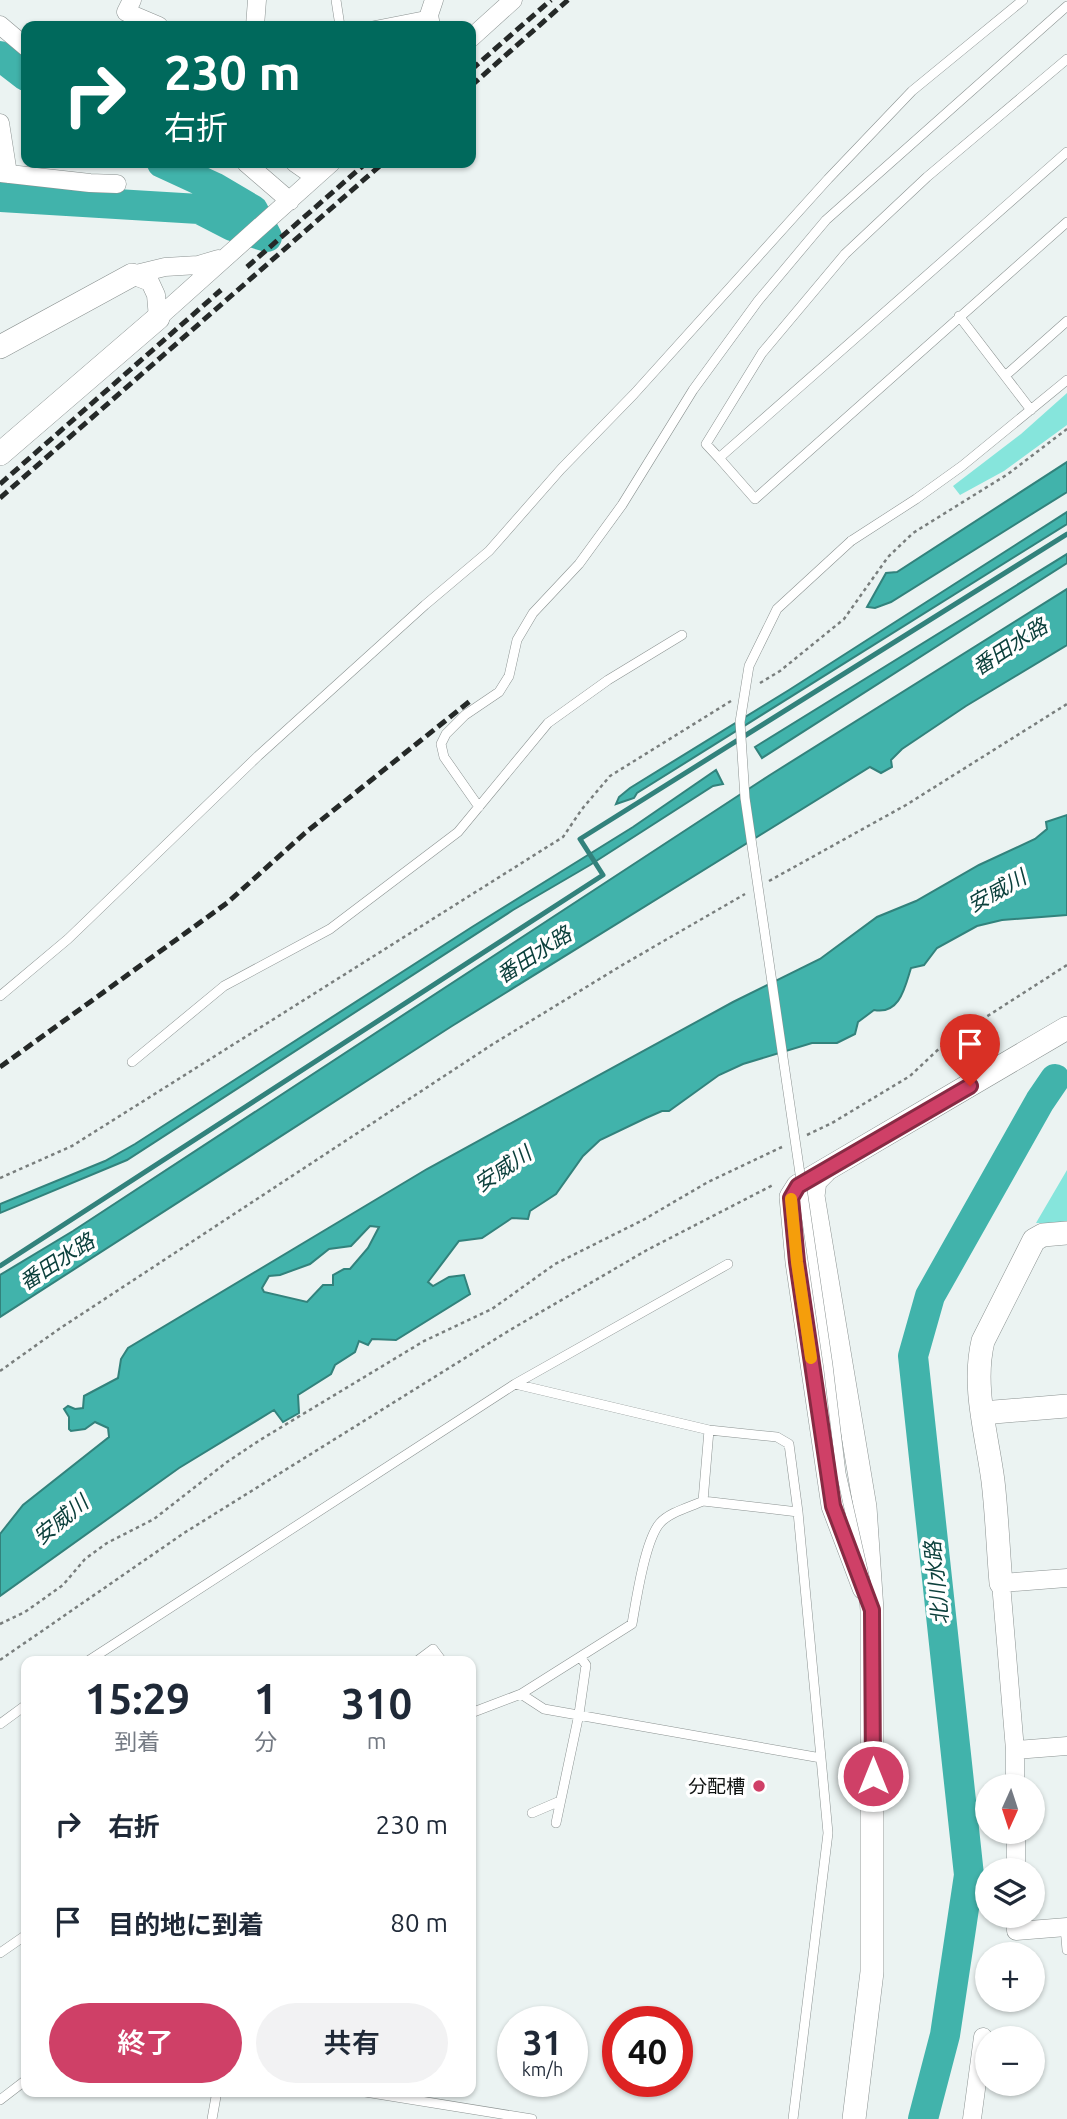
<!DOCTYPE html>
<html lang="ja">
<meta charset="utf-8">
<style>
:root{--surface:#fff;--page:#f2f2f3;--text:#1f2937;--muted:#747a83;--accent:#cf4067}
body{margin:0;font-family:Ubuntu,"Noto Sans JP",sans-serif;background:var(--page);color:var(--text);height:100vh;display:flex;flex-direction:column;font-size:26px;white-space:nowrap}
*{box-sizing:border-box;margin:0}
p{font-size:23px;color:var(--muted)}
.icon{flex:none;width:38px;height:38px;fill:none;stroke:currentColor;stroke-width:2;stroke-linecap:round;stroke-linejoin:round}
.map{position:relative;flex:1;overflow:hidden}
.side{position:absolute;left:21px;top:1656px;width:455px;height:441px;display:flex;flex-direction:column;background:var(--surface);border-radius:14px;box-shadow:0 2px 5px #0004}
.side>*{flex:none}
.top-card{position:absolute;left:21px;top:21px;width:455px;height:147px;border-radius:14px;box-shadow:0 2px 5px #0004;background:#00695c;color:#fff;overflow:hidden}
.needle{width:46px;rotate:183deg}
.controls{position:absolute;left:975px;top:1774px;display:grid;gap:14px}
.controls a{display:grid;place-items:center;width:70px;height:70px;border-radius:50%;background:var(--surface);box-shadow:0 2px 5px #0004;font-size:35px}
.speed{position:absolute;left:497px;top:2006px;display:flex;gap:14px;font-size:35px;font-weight:700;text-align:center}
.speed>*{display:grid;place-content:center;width:91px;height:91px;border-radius:50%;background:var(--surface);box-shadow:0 2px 5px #0004;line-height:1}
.speed small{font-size:18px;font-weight:400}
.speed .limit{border:10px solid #d22;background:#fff;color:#111}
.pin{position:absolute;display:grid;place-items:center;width:60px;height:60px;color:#fff;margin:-72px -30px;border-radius:50% 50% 50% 0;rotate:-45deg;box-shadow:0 0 7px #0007}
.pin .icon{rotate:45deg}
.me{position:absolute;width:77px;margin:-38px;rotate:0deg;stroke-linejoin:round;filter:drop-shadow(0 0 5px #0008)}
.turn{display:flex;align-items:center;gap:24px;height:147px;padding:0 28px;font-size:32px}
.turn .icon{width:91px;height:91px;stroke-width:2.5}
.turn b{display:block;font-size:49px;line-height:60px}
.eta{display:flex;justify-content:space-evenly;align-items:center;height:119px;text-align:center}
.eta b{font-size:42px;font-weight:600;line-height:49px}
.cta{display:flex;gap:14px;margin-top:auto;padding:14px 28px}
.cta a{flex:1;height:80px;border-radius:42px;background:var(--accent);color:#fff;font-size:28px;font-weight:600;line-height:80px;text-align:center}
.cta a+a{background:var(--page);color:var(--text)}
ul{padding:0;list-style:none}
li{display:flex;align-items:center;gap:21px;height:98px;padding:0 28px}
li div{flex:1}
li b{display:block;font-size:26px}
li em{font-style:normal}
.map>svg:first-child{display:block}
.green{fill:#86e5dc}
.water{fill:#41b3ab;stroke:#32827c;stroke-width:2;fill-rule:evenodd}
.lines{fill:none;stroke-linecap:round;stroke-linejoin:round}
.stream{stroke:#32827c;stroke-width:5}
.river{stroke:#41b3ab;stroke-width:30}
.service-casing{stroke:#8b9291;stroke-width:10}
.minor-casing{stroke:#8b9291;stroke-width:19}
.tertiary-casing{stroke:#8b9291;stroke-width:24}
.path{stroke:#797e7d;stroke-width:2.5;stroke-dasharray:3.5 3.5;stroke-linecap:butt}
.service{stroke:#fff;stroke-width:9}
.minor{stroke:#fff;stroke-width:18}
.tertiary{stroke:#fff;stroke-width:23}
.rail{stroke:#252928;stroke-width:5;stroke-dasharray:10 5;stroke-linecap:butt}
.service-bridge-casing{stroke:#8b9291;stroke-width:10;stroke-linecap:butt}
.service-bridge{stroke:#fff;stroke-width:9}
.route-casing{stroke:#872a43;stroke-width:18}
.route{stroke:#cf4067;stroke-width:12}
.slow{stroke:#f59e0b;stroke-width:12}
.poi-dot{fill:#cf4067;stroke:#fff;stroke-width:2.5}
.labels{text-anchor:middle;stroke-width:7;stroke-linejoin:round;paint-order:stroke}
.poi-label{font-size:19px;fill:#0e1110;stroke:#fff;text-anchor:end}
.water-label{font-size:21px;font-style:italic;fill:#0c403c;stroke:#fff}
</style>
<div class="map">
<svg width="1067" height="2119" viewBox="0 0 1067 2119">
<rect width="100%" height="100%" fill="#ebf3f2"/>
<path class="green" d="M1067 393V425L1004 471 960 495 953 486 1021 434Z
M1067 1170V1223H1036Z"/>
<path class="water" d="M1067 462V492L891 602 875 608 867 607 886 573 897 572Z
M1067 512V524L637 793 634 798 616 804 619 797 630 788 789 690Z
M1067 554V563L762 758 755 747Z
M1067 589V645L966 706 902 749 891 760 892 767 881 773 870 767 452 1026 0 1317V1275L73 1231 770 775Z
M716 770 723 784 713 786 590 865 513 910 127 1160 0 1213V1204L105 1161 135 1144 472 927 633 827Z
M1067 815V915L1002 920 977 926 937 948 924 965 911 968C905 987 900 1015 874 1010L858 1022 855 1034 837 1043H812L743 1064 719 1075 669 1111H662L646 1118 600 1140 583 1156 556 1194 530 1211 528 1219 512 1218 482 1238 459 1241 428 1282 433 1286 449 1277 464 1275 470 1294 396 1340 372 1339 368 1345 359 1341 355 1352 335 1365 331 1374 298 1395 299 1413 283 1422 274 1410 179 1468 0 1596V1534L23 1505 109 1437 108 1428 95 1422 85 1429 71 1431 69 1429V1417L64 1409 68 1406 75 1409 83 1408 84 1396 118 1378 121 1359 128 1348 427 1169 733 1002 820 959 877 917 916 901 979 865 1035 839 1047 829 1046 822ZM370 1226 379 1227 368 1248 350 1269H344L333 1275V1285H323L307 1302 264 1292 262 1288 269 1276 280 1275 310 1264 329 1249 351 1246Z"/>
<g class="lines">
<path class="stream" d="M0 1266 603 875 580 839 1067 534"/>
<path class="river" d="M0 56 26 76
M162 163 214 187 253 210 267 237
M0 197 199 209 232 226 267 237
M923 2119 945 2035 969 1875 913 1356 930 1296 1040 1101 1055 1079"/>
<defs>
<path id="service" d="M336 0 340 26
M373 26 429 15
M1067 152 719 458 755 499 1067 222
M959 316 1031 410
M1005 376 1067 321
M719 458 706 444 762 353 845 254 927 177 1067 59
M851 541 916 499 962 466 1067 380
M479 807 444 757 441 744 446 734 465 715 499 692 509 676 517 640 533 613 579 564 622 505 693 390 758 301 826 220 1067 6
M0 996 68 939 258 756 425 605 489 551 561 469 634 394 828 179 912 91 1023 0
M132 1062 224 986 330 929 458 832 548 723 608 680 682 635
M515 1384 709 1430
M703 1501 798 1512
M88 1661 515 1384 728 1264
M417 1661 433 1649 442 1661
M521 1694 544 1709 821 1758
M471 1713 521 1694 632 1624C636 1601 645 1540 660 1523 670 1512 690 1507 703 1501L709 1430 777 1437 789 1444 798 1512 828 1833 793 2119
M0 1724 26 1705
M532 1813 560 1801
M556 1823 579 1714 586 1665 581 1658
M1065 1927 1067 1950
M0 1953 26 1935
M359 2091 532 2119
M0 2100 26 2080
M212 2119 217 2091"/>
<path id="minor" d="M132 0 126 12 159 26
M0 25 26 47
M255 26 257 0
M431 26 429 15 434 0
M471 38 513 0
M0 123 8 174
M246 163 290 201
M295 163 315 177
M0 173 90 183 117 184
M132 275 165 267 198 265 218 259
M132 275 150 282 156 295 158 318
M158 318 331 163
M1015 1750 1067 1746
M1015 1787V1750L1001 1583 1067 1578
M1016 1832V1871
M1016 1916V1931L1067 1927
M972 2119 983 2037"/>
<path id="tertiary" d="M0 347 132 275
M0 454 158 318
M825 1171 815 1181 813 1196 865 1507 872 1610V1972L854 2119
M982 1413 1067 1406
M1001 1583C998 1549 997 1515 993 1481 987 1435 972 1387 983 1341L1034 1240 1043 1235 1067 1233
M864 1588 833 1506 797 1262 791 1197 798 1186 1067 1028"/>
</defs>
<use href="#service" class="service-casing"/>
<use href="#minor" class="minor-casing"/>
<use href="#tertiary" class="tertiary-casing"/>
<path class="path" d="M760 683 780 671 844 619 888 557 913 533 1008 474 1067 429
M769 881 906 805 1067 704
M807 1135 832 1123 910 1076 944 1044 1067 965
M0 1178 72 1146 563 837 582 809 610 776 731 701
M0 1371 59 1329 493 1044 624 964 745 894
M0 1624 25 1612 63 1585 85 1559 107 1543 154 1519 227 1462 260 1440 424 1341 492 1309 555 1264 643 1220 708 1182 782 1147
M0 1660 184 1533 510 1330 647 1250 773 1185"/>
<use href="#service" class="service"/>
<use href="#minor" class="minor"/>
<use href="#tertiary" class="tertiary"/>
<path class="rail" d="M471 70 551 0
M471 86 568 0
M247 267 366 163
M0 484 221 290
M0 498 383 163
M0 1067 227 903 305 833 470 701"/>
<defs>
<path id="service-bridge" d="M851 541 777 609 749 666 740 722 745 798 828 1365 841 1473 872 1610"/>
</defs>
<use href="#service-bridge" class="service-bridge-casing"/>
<use href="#service-bridge" class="service-bridge"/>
</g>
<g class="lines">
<defs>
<path id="route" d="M873 1776 872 1610 833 1506 797 1262 791 1198 798 1186 970 1086"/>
</defs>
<use href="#route" class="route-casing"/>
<use href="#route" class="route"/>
<path class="slow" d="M791 1199 797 1262 811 1358"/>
</g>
<circle class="poi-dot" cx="759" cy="1786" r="7"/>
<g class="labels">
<g class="poi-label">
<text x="745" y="1793">分配槽</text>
</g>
<g class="water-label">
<text transform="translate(1010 647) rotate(-33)" y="7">番田水路</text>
<text transform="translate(997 891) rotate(-29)" y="7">安威川</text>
<text transform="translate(534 955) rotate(-33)" y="7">番田水路</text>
<text transform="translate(503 1169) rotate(-34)" y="7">安威川</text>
<text transform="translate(57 1262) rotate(-33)" y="7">番田水路</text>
<text transform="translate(61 1520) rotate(-39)" y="7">安威川</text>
<text transform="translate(937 1583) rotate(-96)" y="7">北川水路</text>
</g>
</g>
</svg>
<div class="controls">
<a><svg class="needle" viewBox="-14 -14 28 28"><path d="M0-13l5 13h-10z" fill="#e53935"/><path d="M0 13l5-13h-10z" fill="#747a83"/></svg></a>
<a><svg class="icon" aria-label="layers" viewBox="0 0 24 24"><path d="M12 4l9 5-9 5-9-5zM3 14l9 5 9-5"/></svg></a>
<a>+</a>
<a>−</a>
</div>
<div class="speed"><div>31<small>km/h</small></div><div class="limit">40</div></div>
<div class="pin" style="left:970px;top:1086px;background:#d93025"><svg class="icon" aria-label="arrive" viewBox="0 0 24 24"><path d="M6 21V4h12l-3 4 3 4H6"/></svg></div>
<svg class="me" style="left:873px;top:1776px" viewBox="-20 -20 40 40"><circle r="17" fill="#cf4067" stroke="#fff" stroke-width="3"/><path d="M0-11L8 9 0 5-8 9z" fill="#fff"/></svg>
<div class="top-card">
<div class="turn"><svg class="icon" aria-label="right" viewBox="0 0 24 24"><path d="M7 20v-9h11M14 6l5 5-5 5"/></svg><div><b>230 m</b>右折</div></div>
</div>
<section class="side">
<div class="eta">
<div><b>15:29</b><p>到着</p></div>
<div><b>1</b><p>分</p></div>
<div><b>310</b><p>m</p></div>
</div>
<ul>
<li><svg class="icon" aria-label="right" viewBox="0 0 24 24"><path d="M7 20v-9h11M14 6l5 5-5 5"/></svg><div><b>右折</b></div><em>230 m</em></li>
<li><svg class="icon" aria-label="arrive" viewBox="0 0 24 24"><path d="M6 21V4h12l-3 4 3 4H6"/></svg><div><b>目的地に到着</b></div><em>80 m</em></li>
</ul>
<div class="cta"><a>終了</a><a>共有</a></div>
</section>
</div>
